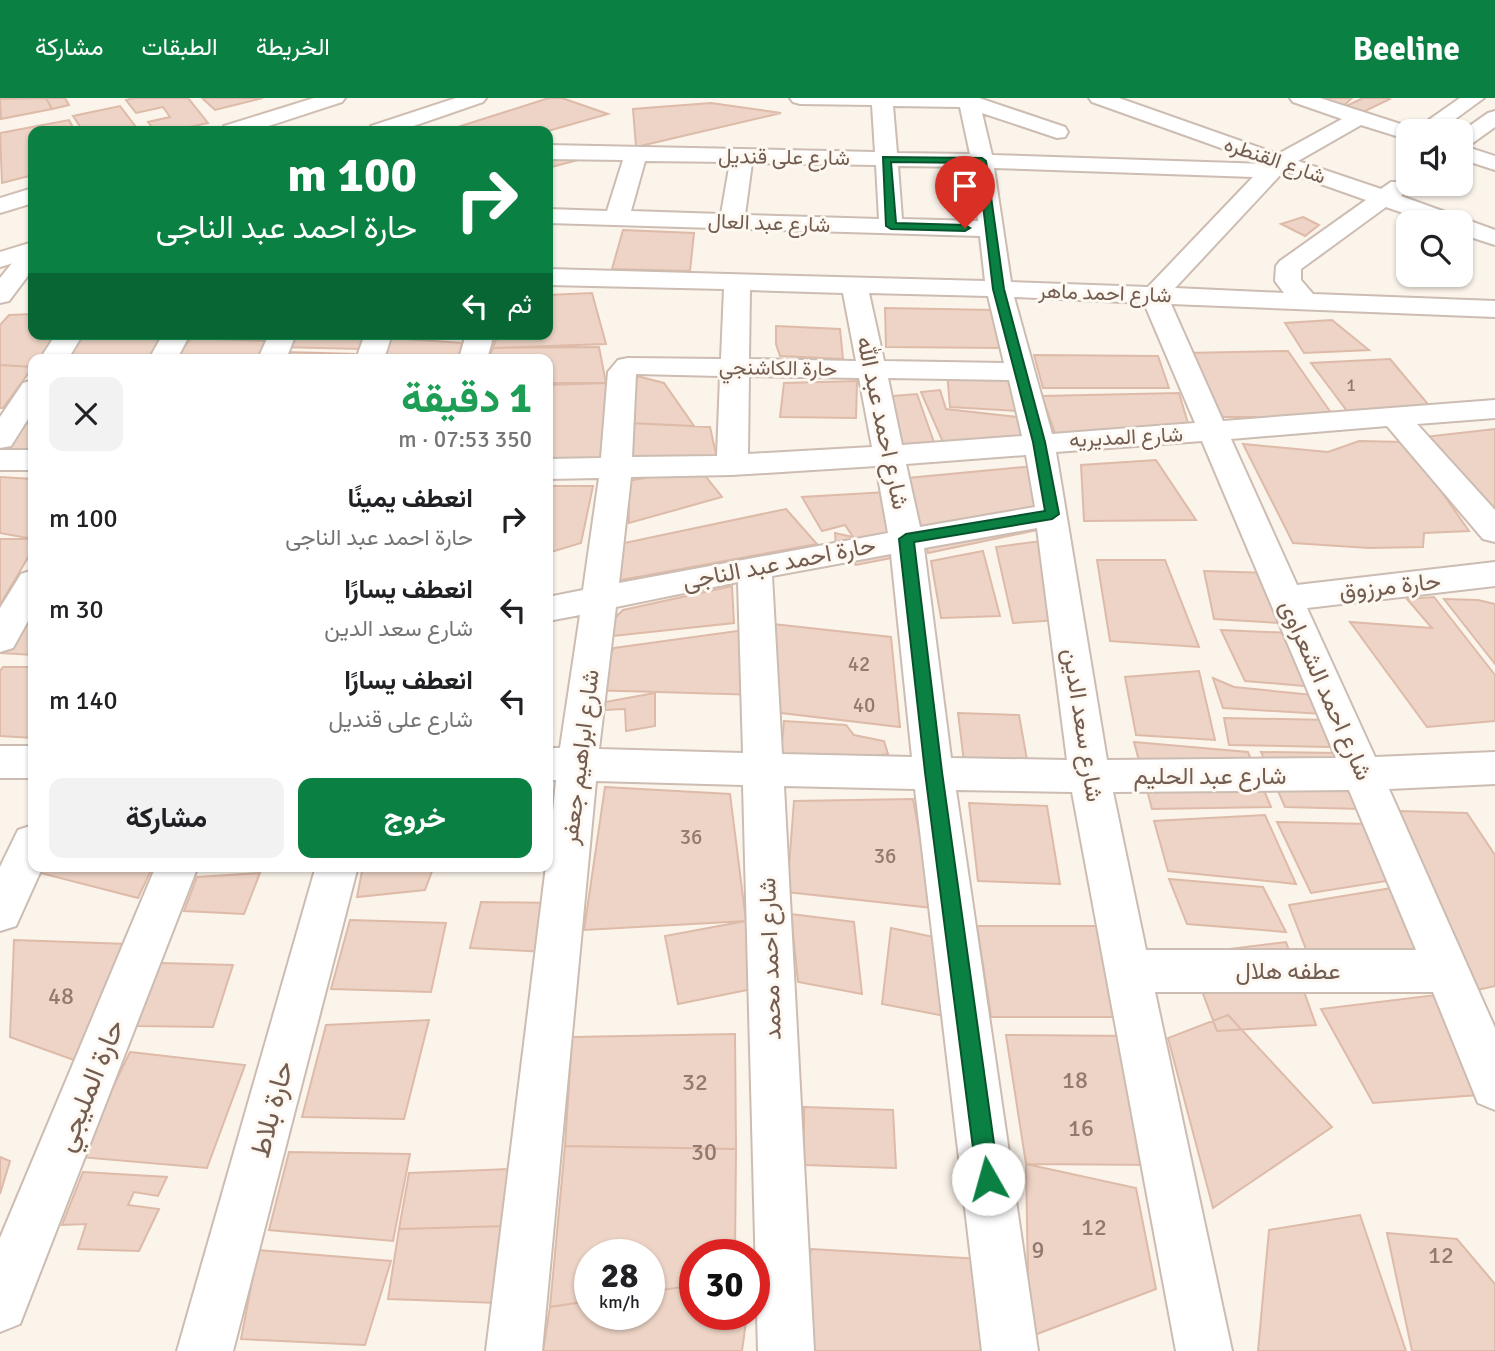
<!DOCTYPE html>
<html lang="ar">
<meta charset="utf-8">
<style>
:root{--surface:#fff;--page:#f2f2f2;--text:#202124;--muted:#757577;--accent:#0b8043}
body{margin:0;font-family:Signika,Vazirmatn,sans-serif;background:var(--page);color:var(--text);direction:rtl;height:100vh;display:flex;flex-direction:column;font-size:26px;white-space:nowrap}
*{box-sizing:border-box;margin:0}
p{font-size:23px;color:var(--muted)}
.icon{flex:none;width:38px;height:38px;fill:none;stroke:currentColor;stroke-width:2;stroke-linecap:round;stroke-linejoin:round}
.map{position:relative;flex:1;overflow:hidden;direction:ltr}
.drawer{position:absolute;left:28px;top:256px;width:525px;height:518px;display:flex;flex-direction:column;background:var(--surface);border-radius:14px;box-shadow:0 2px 5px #0004;direction:rtl}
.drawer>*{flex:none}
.hud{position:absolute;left:28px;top:28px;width:525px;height:214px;border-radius:14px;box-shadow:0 2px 5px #0004;direction:rtl;background:#0b8043;color:#fff;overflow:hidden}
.controls{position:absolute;left:1396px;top:21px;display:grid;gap:14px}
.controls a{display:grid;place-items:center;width:77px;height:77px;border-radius:14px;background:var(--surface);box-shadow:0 2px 5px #0004;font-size:35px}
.speed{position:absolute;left:574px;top:1141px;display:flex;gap:14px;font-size:35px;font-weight:700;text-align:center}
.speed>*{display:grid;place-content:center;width:91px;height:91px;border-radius:50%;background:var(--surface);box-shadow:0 2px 5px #0004;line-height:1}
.speed small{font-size:18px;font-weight:400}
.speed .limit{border:10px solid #d22;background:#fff;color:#111}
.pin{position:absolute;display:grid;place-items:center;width:60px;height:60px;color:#fff;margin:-72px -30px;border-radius:50% 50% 50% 0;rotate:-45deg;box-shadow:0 0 7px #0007}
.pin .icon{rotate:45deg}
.me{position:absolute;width:77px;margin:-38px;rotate:353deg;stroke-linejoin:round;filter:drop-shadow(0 0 5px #0008)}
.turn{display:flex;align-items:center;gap:24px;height:147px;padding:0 21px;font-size:32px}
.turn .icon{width:91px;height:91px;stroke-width:2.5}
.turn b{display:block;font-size:49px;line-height:60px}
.then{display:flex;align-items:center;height:66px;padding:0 21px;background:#0003;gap:14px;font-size:26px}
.round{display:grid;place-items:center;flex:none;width:74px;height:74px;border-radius:14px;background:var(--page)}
.headline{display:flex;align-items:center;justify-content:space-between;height:119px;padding:0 21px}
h1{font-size:42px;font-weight:700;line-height:52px;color:#1e9e55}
.cta{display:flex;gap:14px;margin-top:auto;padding:14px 21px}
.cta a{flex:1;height:80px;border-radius:14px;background:var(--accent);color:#fff;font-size:28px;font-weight:700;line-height:80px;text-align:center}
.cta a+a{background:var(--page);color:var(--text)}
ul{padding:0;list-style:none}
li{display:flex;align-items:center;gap:21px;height:91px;padding:0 21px}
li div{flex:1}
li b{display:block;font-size:26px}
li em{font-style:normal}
header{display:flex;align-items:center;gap:42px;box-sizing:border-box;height:98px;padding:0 35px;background:var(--accent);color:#fff}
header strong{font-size:33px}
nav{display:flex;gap:38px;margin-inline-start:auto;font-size:24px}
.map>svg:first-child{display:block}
.building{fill:#edd4c6;stroke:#debaa8;stroke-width:2}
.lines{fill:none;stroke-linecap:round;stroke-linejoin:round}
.street-casing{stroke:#ccbcb2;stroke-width:4}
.secondary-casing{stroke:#d0beb2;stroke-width:4}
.street{fill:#fff;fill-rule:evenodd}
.secondary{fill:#fff;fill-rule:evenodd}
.route{fill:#0b8043;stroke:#07532c;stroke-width:2}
.labels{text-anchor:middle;stroke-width:6;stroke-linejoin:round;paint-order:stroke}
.far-number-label{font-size:18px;fill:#927a6e}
.far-street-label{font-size:21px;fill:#735c50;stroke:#fdf8f1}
.number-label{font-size:21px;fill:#927a6e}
.street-label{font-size:24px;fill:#735c50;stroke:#fdf8f1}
.near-number-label{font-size:24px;fill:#927a6e}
.near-street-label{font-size:28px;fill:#735c50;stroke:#fdf8f1}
</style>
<header>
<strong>Beeline</strong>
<nav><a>الخريطة</a><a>الطبقات</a><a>مشاركة</a></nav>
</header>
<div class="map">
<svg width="1495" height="1253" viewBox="0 0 1495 1253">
<rect width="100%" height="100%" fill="#fbf4eb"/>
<path class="building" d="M46 0 52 11 1 21 0 1Z
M46 0H65L69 7 52 11Z
M134 0H188L208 25 171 33H155L148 24 170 19 163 9 136 15 126 2Z
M202 0H263L215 12Z
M549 0H562L608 16 548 33H472L461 28Z
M1308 0H1352L1338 13Z
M1363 0H1389L1390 1 1359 16 1340 11Z
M711 5 781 15 636 49 633 11Z
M120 8 139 33H83L73 18Z
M69 22 75 33H33V77L2 85 0 35Z
M548 61 578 62 548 70Z
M1303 119 1319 127 1305 138 1281 126Z
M623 132 694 135 690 173 612 171Z
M592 195 606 246 493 250 498 236H548V197Z
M885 210 995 212 1002 250 886 249Z
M33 216V236H56L41 261H33V269L0 267V227L9 217Z
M1332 222 1369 252 1304 255 1285 225Z
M776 228 840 231 843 261 780 258 776 246Z
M85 236H164L150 261H60Z
M285 236H368L363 251 277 249Z
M191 240 268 243 259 261H176Z
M391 240 462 245 458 261H384Z
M599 249 606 285H548V261H488L493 250Z
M1288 253 1336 322 1265 325 1256 319H1223L1185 255Z
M286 254 354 256 353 261H283Z
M1034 257 1158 258 1169 290H1043Z
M1390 261 1433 312 1350 317 1311 265Z
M0 267 33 269 3 310H0Z
M947 274 1009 275 1019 313 950 309Z
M637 278 664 285 694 328 629 325Z
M857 283 856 320 780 319 784 285Z
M606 285 603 362 548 363V287Z
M940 292 946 311 1017 319 1024 343 946 351 921 294Z
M1179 295 1190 332 1057 341 1042 298Z
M917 296 936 350 891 353 881 299Z
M33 325V357L0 355 22 326Z
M629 325 710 329 718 365 627 361Z
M1495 331V420L1424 339Z
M1359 343 1407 344 1469 433 1424 435 1423 449 1369 450 1293 445 1243 346 1328 354Z
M1156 362 1196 422 1084 423 1081 367Z
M1035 368 1047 430 928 455 908 380Z
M699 370 722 399 629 425 628 383Z
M0 379 33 381V441L0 435Z
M548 388H593L581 445 548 455Z
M887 394 902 458 856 467 836 449 835 435 853 439 845 427 822 433 802 399Z
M786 411 817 446 616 483 624 445Z
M0 441H33V451L0 507Z
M1049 442 1075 521 1013 525 996 449Z
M983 453 1000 518 941 520 931 463Z
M1097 462H1165L1199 549 1110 543Z
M1204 473 1275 475 1280 525 1214 521Z
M732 488 734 525 594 540 623 512Z
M1434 499 1495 577V623L1427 629 1350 524 1432 530 1407 501Z
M1444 501 1478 502 1495 506V566Z
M33 508V557L0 555V546Z
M773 526 891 539 900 629 773 614Z
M744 532 760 597 588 592 614 550Z
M1221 532 1292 535 1317 589 1245 583Z
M3 569H33V640L0 638V573Z
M1199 573 1215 642 1136 637 1125 579Z
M1213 580 1234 589 1313 597 1322 616 1223 610Z
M655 595V628L626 633 625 611 604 612 605 604Z
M958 615 1019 617 1029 673 965 672Z
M1224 620 1330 622 1329 649 1229 647Z
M784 623 846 627 854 637 884 643 888 656 859 660H786L781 656Z
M1134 644 1248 654 1271 709 1152 711Z
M1261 654 1340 655 1361 711 1285 709Z
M605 689 730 696 746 823 584 832Z
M913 701 933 810 787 794 794 703Z
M969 705 1047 708 1060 786 978 783Z
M1398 713 1467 715 1495 757V888L1477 892Z
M1265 717 1296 786 1168 773 1154 723Z
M1277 724 1370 726 1399 781 1311 795Z
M33 754V768H153L138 800 21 770Z
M363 768H434L425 792 357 799Z
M260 775 244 816 184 813 197 779Z
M1169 781 1263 789 1286 834 1187 826Z
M1404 788 1434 884 1322 893 1289 807Z
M481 804 554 805 547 854 470 850Z
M791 816 854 824 862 896 798 884Z
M350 822 446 825 431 894 331 891Z
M746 823 762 889 678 906 665 838Z
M977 828H1104L1126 919H991Z
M891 830 948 842 950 919 882 906Z
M14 842 128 846 82 965 10 939Z
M1286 844 1316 927 1217 933 1188 856Z
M160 865 233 867 213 929 135 928Z
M1436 897 1478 997 1373 1005 1321 911Z
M1228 917 1332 1029 1213 1110 1168 940Z
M429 922 404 1021 302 1019 326 927Z
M735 936 736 1051 565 1048 572 939Z
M1006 937 1131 938 1160 1067 1026 1066Z
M130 954 245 967 207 1070 79 1059Z
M804 1009 893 1012 896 1070 804 1067Z
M565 1048 736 1051 735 1157H695V1187L649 1194V1157H590V1203L550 1209Z
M289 1054 410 1056 393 1143 269 1132Z
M0 1059 10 1063 0 1096Z
M1026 1066 1136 1090 1156 1191 1029 1239Z
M513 1071 507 1128 399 1131 409 1075Z
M83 1074 167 1079 158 1098 134 1094 128 1107 159 1111 139 1153 78 1151 86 1126 62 1127Z
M1360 1117 1406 1253H1258L1269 1132Z
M507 1128 498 1205 388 1201 399 1131Z
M1387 1135 1457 1141 1495 1186V1253H1412Z
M811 1151 998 1162 994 1253H792Z
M258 1152 391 1163 365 1247 241 1241Z
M695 1187V1216H747L742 1253H543L550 1209 590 1203V1216H649V1194Z"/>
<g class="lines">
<defs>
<path id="street" d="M790 0H979L1065 29 1068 34 1065 39 1057 40 982 15 992 57 1266 66 1092 4 1089 0H1119L1278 56 1342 21 1293 4 1290 0H1320L1416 31 1460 0H1484L1439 33H1409V42L1361 27 1298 63 1381 91 1391 84H1407L1410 89 1401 98 1495 132V147L1461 136V124H1429L1386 109 1301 171V182L1313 196 1495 203V219L1171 206 1223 323 1495 302V320L1417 326 1495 412V444L1483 441 1387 328 1231 341 1297 487 1495 464V488L1307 510 1375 659 1495 654V686L1389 691 1495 930V1012L1478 1005 1433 894H1155L1232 1253H1176L1072 694 956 692 1038 1253H982L915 691 784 688 814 1253H758L743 687 596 683 542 1253H486L546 768H548L556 682H548V650H560L580 517 548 523V499L583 492 599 380 548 381V361L601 360 608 274 618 262 628 260 721 261 724 191 548 187V171L985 183 980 138 548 125V111L607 113 623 62 548 61V47L875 54 872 7 800 6 793 4ZM893 8 960 9 970 56 897 55ZM645 63 730 64 721 116 631 113ZM752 65 876 67 879 121 745 117ZM898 68 972 69 978 123 902 121ZM994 70 1253 79 1148 189 1011 184ZM1284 73 1366 102 1280 163 1276 168 1275 183 1284 195 1175 190ZM750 192 843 195 856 263 749 261ZM869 195 988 198 1004 265 884 263ZM1014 199 1144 205 1195 325 1052 336ZM636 276 720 278 717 358 632 359ZM749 278 859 280 872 349 748 356ZM888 280 1009 282 1022 338 902 347ZM1202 343 1336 660 1107 662 1056 354ZM1026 357 1035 409 920 429 906 366ZM876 368 888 435 619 485 631 379 732 377ZM1037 430 1067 662 951 660 924 450ZM891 456 912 659 782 656 772 478ZM738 484 743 655 599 651 616 509ZM1349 692 1416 852H1146L1113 694Z
M1495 13V29L1467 49 1495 58V72L1461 61V34L1488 15Z
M26 156 33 158V171L9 203 0 205V180L17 159Z
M56 236H83L68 261H40Z
M163 236H190L177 261H149Z
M269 236H296L286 261H258Z
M365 236H392L384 261H356Z
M466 236H494L487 261H459Z
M33 282V313L11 348 0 350V319L23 285Z
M0 352H33V372H0Z
M33 472V514L13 550 0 554V510L21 476Z
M0 648H33V680H0Z
M33 727V768H43L16 828 0 833V769L18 732Z
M156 768H198L20 1226 0 1234V1140Z
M316 768H358L233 1253H177Z"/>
<path id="secondary" d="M314 0H345L342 4 253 33H221L224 28Z
M456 0H486L483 4 399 33H368L371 28Z
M33 90V105L0 115V100Z
M33 144V159L0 169V154Z"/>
</defs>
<use href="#street" class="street-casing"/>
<use href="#secondary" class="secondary-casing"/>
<use href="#street" class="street"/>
<use href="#secondary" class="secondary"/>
</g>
<path class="route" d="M883 59 982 60 986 63 1004 191 1045 344 1059 416 1052 421 914 444 942 674 999 1081 995 1089 988 1092 980 1089 977 1081 925 674 899 441 906 436 1045 413 1033 344 993 191 978 65 891 64 896 125 965 127 970 130 965 133 891 131 886 128Z"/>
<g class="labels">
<g class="far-number-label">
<text x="1351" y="293">1</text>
</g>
<g class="far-street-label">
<text transform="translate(784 59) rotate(1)" y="7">شارع على قنديل</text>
<text transform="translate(1275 62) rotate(19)" y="7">شارع القنطره</text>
<text transform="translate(769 125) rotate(2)" y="7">شارع عبد العال</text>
<text transform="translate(1105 195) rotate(2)" y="7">شارع احمد ماهر</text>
<text transform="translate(778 270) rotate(1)" y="7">حارة الكاشنجي</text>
<text transform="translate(1126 339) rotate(-3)" y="7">شارع المديريه</text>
</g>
<g class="number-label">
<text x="859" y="573">42</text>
<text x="864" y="614">40</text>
<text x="691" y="746">36</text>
<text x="885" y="765">36</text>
</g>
<g class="street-label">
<text transform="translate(883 325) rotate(78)" y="8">شارع احمد عبد الله</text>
<text transform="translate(779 465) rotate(-11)" y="8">حارة احمد عبد الناجى</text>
<text transform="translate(1390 488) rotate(-6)" y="8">حارة مرزوق</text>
<text transform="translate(1326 592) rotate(66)" y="8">شارع احمد الشعراوى</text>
<text transform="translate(1083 627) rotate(81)" y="8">شارع سعد الدين</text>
<text transform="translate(580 659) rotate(-83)" y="8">شارع ابراهيم جعفر</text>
<text x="1210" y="686">شارع عبد الحليم</text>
<text transform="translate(770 861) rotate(-92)" y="8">شارع احمد محمد</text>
<text x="1288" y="881">عطفه هلال</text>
</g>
<g class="near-number-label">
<text x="61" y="906">48</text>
<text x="1075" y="990">18</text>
<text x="695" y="992">32</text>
<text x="1081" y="1038">16</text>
<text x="704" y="1062">30</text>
<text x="1094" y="1137">12</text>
<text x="1038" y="1160">9</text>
<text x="1441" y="1165">12</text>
</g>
<g class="near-street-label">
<text transform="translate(89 987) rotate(-68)" y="10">حارة المليجي</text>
<text transform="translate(271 1011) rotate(-75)" y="10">حارة بلاط</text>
</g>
</g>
</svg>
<div class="controls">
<a><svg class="icon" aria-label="sound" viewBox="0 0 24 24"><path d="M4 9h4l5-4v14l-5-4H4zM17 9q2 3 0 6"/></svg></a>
<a><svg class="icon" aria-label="search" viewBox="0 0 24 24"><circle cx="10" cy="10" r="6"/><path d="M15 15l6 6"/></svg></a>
</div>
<div class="speed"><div>28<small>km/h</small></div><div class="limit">30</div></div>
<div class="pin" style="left:965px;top:130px;background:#d93025"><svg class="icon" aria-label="arrive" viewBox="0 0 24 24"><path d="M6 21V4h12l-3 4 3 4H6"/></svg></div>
<svg class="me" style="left:988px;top:1081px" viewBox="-20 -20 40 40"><circle r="19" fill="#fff"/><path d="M0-13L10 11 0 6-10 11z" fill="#0b8043"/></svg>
<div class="hud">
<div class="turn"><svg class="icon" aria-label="right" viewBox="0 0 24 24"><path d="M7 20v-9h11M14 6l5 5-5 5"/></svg><div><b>100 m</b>حارة احمد عبد الناجى</div></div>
<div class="then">ثم<svg class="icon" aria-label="left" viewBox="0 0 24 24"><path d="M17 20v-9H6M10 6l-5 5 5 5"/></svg></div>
</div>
<section class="drawer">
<div class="headline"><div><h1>1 دقيقة</h1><p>350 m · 07:53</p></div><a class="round"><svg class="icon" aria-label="close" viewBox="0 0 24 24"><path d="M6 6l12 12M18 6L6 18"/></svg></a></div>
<ul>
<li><svg class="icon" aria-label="right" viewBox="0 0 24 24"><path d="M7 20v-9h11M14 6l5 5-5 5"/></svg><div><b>انعطف يمينًا</b><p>حارة احمد عبد الناجى</p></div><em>100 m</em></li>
<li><svg class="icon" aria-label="left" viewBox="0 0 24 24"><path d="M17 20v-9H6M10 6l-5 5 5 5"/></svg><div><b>انعطف يسارًا</b><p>شارع سعد الدين</p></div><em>30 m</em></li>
<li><svg class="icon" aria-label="left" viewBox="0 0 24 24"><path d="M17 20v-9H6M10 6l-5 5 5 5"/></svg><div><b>انعطف يسارًا</b><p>شارع على قنديل</p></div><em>140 m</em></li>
</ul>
<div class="cta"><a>خروج</a><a>مشاركة</a></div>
</section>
</div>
